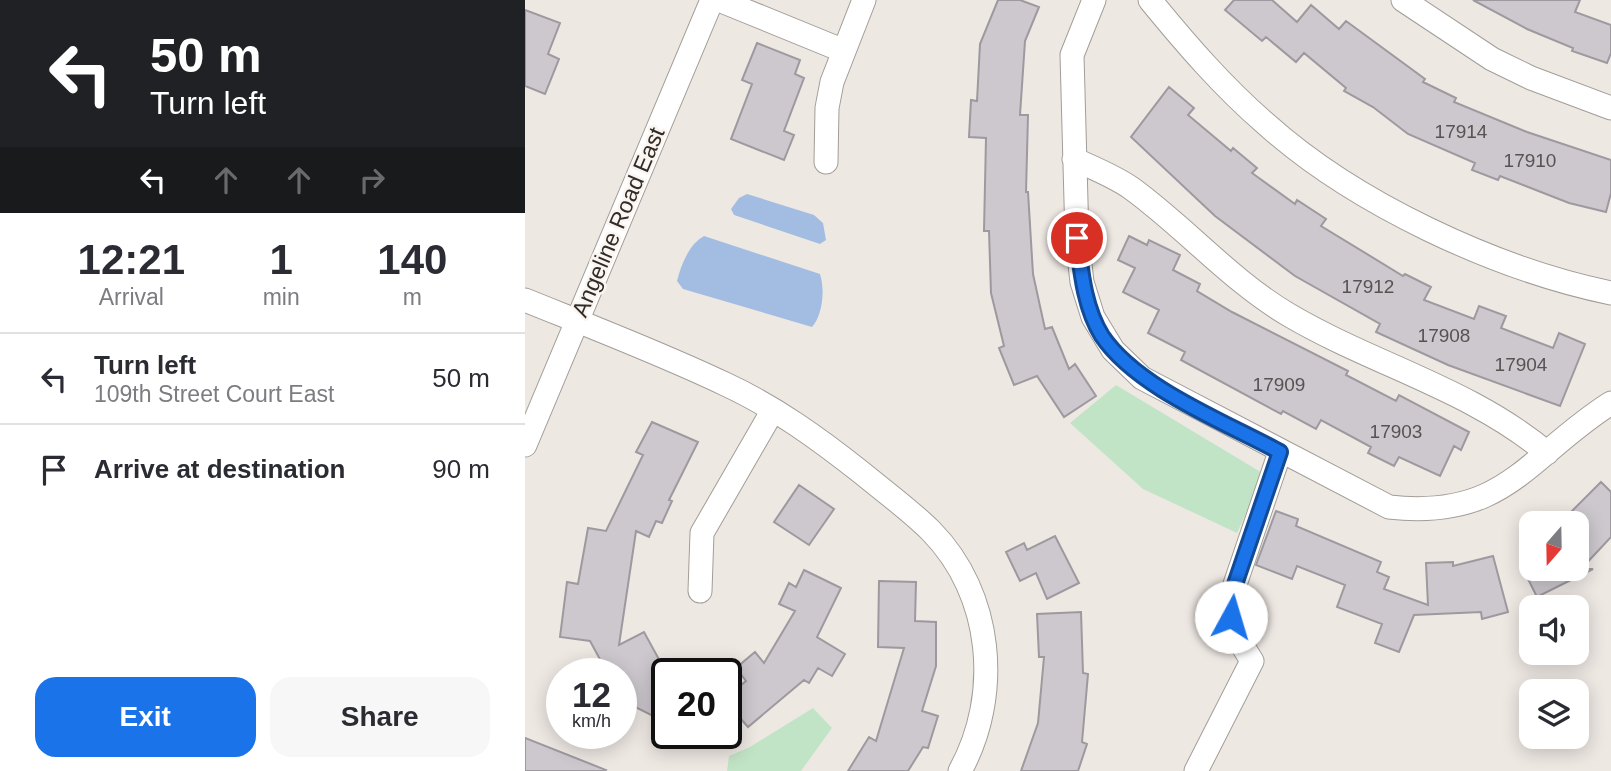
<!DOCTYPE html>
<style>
:root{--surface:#fff;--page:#f7f7f7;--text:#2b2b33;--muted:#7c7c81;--line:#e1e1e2;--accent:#1a73e8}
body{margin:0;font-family:Helvetica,sans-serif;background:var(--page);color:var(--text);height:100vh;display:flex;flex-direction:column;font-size:26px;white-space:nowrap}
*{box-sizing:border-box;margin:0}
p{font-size:23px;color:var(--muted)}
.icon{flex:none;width:38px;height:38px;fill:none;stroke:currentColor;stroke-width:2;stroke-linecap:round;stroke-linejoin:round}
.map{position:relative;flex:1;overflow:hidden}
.panel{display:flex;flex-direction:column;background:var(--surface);width:525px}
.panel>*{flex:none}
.top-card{background:#202124;color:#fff;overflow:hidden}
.needle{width:46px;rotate:200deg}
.fabs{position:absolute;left:994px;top:511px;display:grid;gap:14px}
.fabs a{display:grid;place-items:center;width:70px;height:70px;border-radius:14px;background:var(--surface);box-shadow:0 4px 18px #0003;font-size:35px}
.speed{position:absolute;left:21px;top:658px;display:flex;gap:14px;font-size:35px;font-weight:700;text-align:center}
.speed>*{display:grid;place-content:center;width:91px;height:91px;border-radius:50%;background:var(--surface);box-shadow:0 4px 18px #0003;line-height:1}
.speed small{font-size:18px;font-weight:400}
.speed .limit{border:4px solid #111;border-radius:10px;background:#fff;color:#111}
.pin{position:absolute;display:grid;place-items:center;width:60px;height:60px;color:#fff;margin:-30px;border:4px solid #fff;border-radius:50%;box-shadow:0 2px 7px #0007}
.me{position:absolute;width:77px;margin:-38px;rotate:6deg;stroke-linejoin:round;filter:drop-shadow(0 0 5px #0008)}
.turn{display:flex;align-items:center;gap:24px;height:147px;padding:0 35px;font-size:32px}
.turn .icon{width:91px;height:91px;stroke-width:2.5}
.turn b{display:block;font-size:49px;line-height:60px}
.lanes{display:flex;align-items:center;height:66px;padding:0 35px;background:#0003;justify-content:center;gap:35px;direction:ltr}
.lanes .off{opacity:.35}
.eta{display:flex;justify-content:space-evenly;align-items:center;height:119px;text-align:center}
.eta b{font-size:42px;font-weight:600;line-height:49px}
.cta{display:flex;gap:14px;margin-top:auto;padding:14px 35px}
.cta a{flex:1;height:80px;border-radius:21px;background:var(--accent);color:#fff;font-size:28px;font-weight:600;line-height:80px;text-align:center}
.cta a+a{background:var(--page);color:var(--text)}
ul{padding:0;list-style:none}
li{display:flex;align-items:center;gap:21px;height:91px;padding:0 35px;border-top:2px solid var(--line)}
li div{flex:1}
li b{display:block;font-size:26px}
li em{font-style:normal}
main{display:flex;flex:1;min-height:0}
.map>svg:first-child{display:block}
.green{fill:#c2e4c6}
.water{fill:#a3bde2}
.building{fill:#cdc8ce;stroke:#9d999f;stroke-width:2}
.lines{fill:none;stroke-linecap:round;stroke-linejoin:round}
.minor-casing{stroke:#a29d98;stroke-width:25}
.minor{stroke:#fff;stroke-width:23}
.route-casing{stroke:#114b97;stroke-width:18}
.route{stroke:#1a73e8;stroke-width:12}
.labels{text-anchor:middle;stroke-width:5;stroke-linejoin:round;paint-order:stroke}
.number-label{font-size:19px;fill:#565353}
.street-label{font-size:23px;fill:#2f2c2a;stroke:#fbf5f0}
</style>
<main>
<section class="panel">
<div class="top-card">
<div class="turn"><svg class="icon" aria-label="left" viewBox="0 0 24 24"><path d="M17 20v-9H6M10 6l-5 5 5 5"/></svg><div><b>50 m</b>Turn left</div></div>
<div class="lanes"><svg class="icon" aria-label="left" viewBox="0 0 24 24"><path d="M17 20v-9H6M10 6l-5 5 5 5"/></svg><svg class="icon off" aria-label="ahead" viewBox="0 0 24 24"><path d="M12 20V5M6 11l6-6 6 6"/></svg><svg class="icon off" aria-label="ahead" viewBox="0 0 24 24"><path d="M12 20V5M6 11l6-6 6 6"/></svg><svg class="icon off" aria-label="right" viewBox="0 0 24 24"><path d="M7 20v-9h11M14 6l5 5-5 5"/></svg></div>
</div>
<div class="eta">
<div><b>12:21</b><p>Arrival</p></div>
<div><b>1</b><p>min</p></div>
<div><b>140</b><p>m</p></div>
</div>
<ul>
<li><svg class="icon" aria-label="left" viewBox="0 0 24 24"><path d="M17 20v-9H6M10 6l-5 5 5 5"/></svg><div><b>Turn left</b><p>109th Street Court East</p></div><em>50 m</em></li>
<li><svg class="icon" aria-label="arrive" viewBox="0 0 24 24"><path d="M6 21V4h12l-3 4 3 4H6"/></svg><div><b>Arrive at destination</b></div><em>90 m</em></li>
</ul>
<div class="cta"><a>Exit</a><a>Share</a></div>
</section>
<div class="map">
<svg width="1086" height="771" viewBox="0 0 1086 771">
<rect width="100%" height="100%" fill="#eee8e3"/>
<path class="green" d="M591 385 739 474 712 533 618 489 545 423Z
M288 708 307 728 276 771H202L204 756 225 747Z"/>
<path class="water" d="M222 194 289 215 298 223 301 240 295 244 209 215 206 209 214 198Z
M179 236 295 274C300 290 298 314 287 327L158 289 152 281C156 265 164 244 179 236Z"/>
<path class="building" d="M473 0H495L514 7 500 41 495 115H503L501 192H503L508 274 520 329 527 327 544 369 550 364 571 396 539 417 512 376 489 385 474 348 479 346 466 293 464 231H459L461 138 444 137 446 100 452 101 455 44Z
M709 0H747L772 22 786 5 814 29 821 21 900 79 898 82 931 98 929 102 1002 132 1086 160V193L1081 212 1044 203 975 176 973 180 947 170 950 163 883 134 848 107 819 91 821 88 779 53 771 62 741 37 737 41 700 10Z
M948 0H1055L1050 12 1086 25V53L1082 63 1047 51 1048 48 1002 29Z
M0 10 35 23 23 54 34 59 20 94 0 86Z
M232 43 275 60 270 74 279 78 259 131 269 135 259 160 206 139 227 84 217 80Z
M644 87 669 108 663 115 706 151 708 148 732 168 727 173 770 204 772 200 801 219 796 226 878 276 880 274 906 287 899 300 949 319 954 306 981 316 976 328 1028 348 1034 333 1060 344 1035 406 923 365 851 332 855 324 770 276 690 216 606 137Z
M604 236 622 245 624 240 655 255 648 270 675 284 672 291 707 312 823 371 821 375 871 401 874 395 944 432 936 450 929 446 915 476 874 457 869 466 843 453 846 447 796 420 791 429 758 411 756 414 656 360 660 352 623 333 634 310 598 292 610 268 593 260Z
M127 422 173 442 144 500 147 501 137 523 131 521 124 537 111 531 94 645 119 632 142 674V723L96 700V674H83L65 641 35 637 42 582 53 584 63 528 81 531 118 455 111 452Z
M1076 482 1086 492V537L1056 569H1068L1012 597 998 569H1052V523H1035Z
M274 485 309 509 284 545 249 522Z
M751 511 773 519 771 526 856 562 852 572 864 577 859 589 903 605 901 563 928 562V566L968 556 983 612 957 619 956 612 889 615 874 652 850 643 857 624 812 607 820 585 772 566 767 579 731 565Z
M530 536 554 583 522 599 511 573 495 581 481 552 499 543 502 550Z
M279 570 316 588 292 637 320 654 307 676 293 668 284 683 279 680 223 727 201 702V697L221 681 211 668 230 652 239 663 270 611 254 604 264 583 271 587Z
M354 581 391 582 390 621 411 622V666L397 711 413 716 403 748 398 747 383 771H323L344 737 351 741 379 648 353 647Z
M556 612 558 673 563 674 557 742 562 744 553 771H496L513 723 519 657H514L512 614Z
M0 738 81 770 80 771H0Z"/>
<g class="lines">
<defs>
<path id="minor" d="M194 0 319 51
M569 0 547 55 552 238 557 282 568 317 588 350 617 378 864 507C981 520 1001 457 1086 403
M625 0C661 44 698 87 741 124 829 203 970 269 1086 293
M878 0 967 59 1006 78 1086 108
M549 159C568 168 589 176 606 188 660 227 706 281 764 315 849 365 946 389 1022 453
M301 162 302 108 307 82 339 0
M0 300C67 327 135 353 200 384 250 407 294 439 337 473 360 492 385 510 406 531 468 594 477 695 435 771
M0 445 187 0
M175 591 177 533 248 410
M671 771 727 661 709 632 704 602 755 452"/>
</defs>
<use href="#minor" class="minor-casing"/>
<use href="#minor" class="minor"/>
</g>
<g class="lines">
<defs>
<path id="route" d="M552 238C556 270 559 307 577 336 612 388 700 422 755 452L704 602 706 617"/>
</defs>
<use href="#route" class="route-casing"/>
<use href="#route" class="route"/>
</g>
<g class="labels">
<g class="number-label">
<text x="936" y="138">17914</text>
<text x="1005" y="167">17910</text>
<text x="843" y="293">17912</text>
<text x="919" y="342">17908</text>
<text x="996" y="371">17904</text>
<text x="754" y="391">17909</text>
<text x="871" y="438">17903</text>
</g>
<g class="street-label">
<text transform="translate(93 222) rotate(-67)" y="8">Angeline Road East</text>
</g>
</g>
</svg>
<div class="fabs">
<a><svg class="needle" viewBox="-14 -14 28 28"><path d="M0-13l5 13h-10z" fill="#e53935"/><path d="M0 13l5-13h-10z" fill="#7c7c81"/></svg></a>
<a><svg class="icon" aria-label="sound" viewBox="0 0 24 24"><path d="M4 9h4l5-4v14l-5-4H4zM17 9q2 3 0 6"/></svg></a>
<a><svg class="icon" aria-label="layers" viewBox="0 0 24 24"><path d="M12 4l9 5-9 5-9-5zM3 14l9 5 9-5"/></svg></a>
</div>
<div class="speed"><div>12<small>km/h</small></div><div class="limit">20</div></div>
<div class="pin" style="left:552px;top:238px;background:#d93025"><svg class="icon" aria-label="arrive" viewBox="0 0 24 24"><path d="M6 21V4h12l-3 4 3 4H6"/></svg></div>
<svg class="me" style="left:706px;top:617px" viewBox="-20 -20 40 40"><circle r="19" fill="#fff"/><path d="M0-13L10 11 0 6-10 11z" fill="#1a73e8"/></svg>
</div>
</main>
